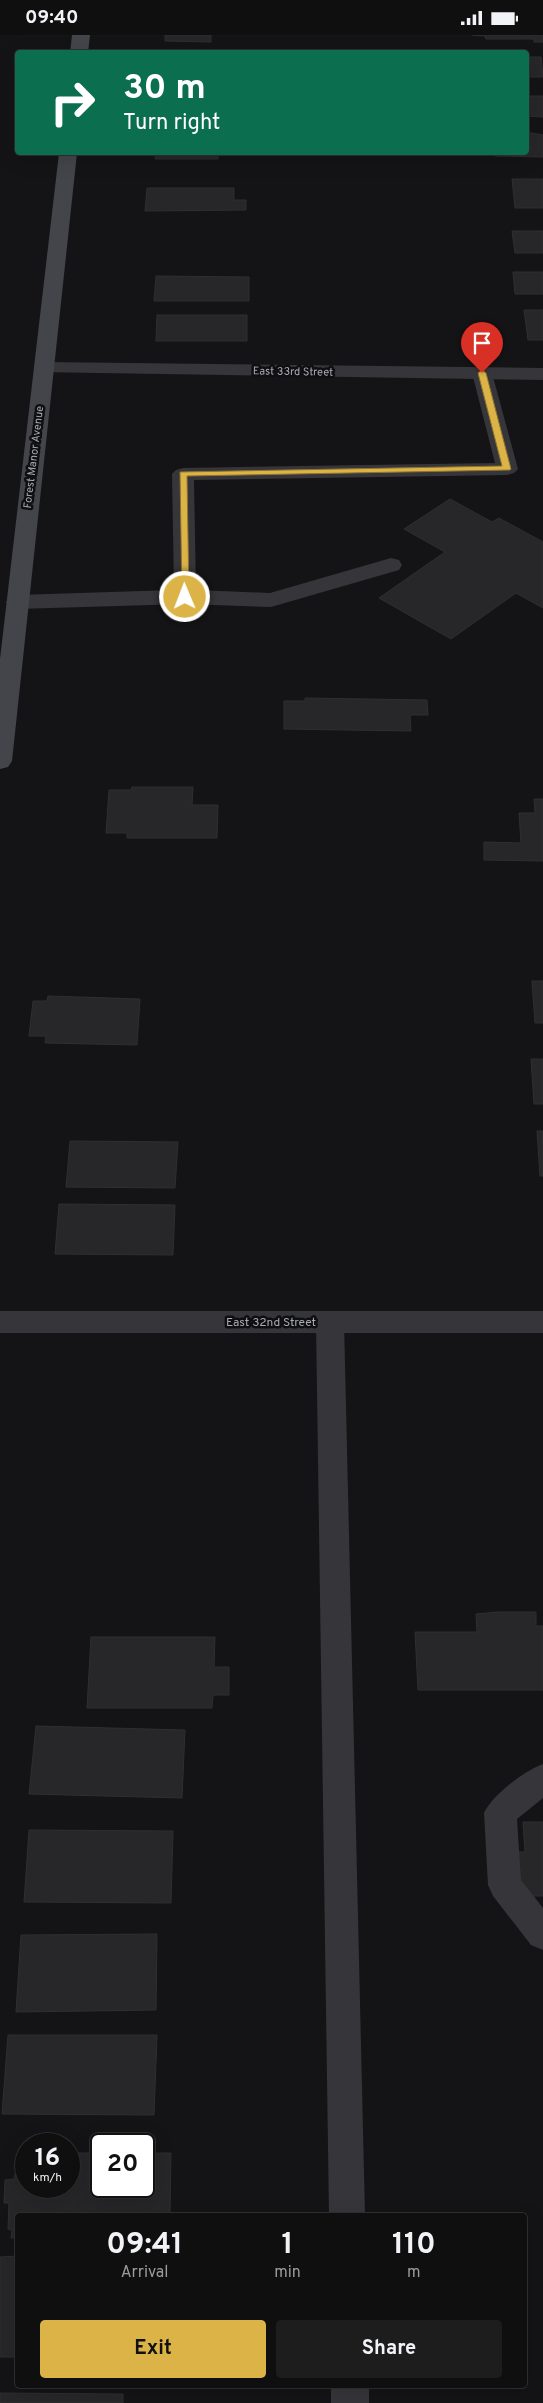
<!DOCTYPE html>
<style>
:root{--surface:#0f0f10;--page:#1d1d1e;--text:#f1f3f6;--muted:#9b9c9f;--line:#2f2f30;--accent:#dbb347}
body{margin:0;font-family:Overpass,sans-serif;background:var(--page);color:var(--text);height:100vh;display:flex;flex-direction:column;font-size:19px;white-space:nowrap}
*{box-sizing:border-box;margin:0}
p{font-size:16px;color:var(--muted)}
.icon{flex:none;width:28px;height:28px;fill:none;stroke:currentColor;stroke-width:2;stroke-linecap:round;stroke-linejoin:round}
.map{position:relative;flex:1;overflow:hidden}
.drawer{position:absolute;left:15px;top:2178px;width:512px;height:175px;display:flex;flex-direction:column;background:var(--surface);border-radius:5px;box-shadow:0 5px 20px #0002,0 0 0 1px var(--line)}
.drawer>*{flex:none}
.guide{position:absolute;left:15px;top:15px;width:514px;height:105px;border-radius:5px;box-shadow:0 5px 20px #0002,0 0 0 1px var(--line);background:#0b6e4f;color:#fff;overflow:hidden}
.speed{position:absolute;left:15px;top:2098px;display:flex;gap:10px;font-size:25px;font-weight:700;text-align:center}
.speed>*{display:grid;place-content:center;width:65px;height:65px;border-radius:50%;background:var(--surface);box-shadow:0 5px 20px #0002,0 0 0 1px var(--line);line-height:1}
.speed small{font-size:12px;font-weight:400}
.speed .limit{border:2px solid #111;border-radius:8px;background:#fff;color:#111}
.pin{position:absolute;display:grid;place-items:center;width:42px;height:42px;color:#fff;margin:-51px -21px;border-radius:50% 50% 50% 0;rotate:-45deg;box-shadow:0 0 5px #0007}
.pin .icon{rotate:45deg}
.me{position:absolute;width:55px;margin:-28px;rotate:359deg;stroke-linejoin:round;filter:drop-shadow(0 0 4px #0008)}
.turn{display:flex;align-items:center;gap:18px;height:105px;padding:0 25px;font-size:22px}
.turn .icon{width:65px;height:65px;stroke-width:2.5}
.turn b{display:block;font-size:35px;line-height:42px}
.eta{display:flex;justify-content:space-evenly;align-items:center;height:85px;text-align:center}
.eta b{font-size:30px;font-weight:700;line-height:35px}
.button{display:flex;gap:10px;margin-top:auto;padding:10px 25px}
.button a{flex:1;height:58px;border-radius:5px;background:var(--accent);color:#111;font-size:20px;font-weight:700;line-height:58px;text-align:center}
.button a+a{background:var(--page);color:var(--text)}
.status{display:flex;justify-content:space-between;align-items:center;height:35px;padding:0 25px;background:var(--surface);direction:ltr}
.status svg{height:14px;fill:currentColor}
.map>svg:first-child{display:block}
.building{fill:#272729;stroke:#2f2e31}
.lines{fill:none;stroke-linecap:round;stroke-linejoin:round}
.lane{fill:#36363a;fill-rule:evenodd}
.street{fill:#36363a;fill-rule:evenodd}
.secondary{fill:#44454a;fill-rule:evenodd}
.route{fill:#dbb347;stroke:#8e742e}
.labels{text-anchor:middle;stroke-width:5;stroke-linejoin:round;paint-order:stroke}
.far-street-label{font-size:11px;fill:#a8abb4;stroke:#0f0f11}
.street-label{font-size:12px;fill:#a8abb4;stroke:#0f0f11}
</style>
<div class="status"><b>09:40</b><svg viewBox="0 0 49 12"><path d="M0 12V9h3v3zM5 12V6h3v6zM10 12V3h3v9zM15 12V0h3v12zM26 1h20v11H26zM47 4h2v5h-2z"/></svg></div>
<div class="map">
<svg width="543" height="2368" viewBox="0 0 543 2368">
<rect width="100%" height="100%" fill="#141416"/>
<path class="building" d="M165 0H211V7L165 6Z
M543 0V7H534V4H486L485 1 472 0Z
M526 22H541L543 42H526Z
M526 61H543V82L526 81Z
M526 97 543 100V122L495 121V118H526Z
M156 118H218V124H155Z
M512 144H543V173H515Z
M147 153H234V165H246V175L145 176Z
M512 196H543V218H515Z
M513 237H543V259H515Z
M156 241 249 242V266H154Z
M524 275H543V305H528Z
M157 280H247V306H156Z
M450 464 492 487 499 483 543 507V573L516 558 451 604 379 563 445 517 404 494Z
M305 663 427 665 428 680H410L411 696 284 694V666H305Z
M132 752H193L192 770H218L217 803H127V798H106L109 755H131Z
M534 764H543V826L484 825V807L521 808 519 778H535Z
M532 946H543V988H535Z
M48 961 140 964 137 1010 45 1008 46 1001H29L33 966H47Z
M531 1024H543V1069H534Z
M537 1096H543V1141H540Z
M70 1106 178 1107 175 1153 66 1152Z
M59 1169 175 1170 173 1220 55 1219Z
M497 1577H536V1591H543V1655H418L415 1597H477L476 1579Z
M91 1602H215L214 1632H229V1660H213L212 1673H87Z
M36 1691 185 1695 182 1763 29 1759Z
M523 1787H543V1861H516L514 1817H525Z
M29 1795 173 1796 171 1868 24 1867Z
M157 1899 156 1975 16 1977 21 1900Z
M8 2000H157L154 2080 2 2079Z
M69 2118H101V2151H144V2118H171L170 2180H18V2203H11L12 2195 8 2194 9 2168H4L5 2145 14 2144 20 2119H26V2151H69Z
M18 2221V2322H0V2222Z
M0 2358 123 2359V2368H0Z"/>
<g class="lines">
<path class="lane" d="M482 332 489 334 492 338 518 434 514 438 507 440 194 445 196 555 270 558 391 523 399 525 402 530 399 535 271 572 185 569 17 574 9 572 6 567 9 562 17 560 174 555 172 439 176 435 183 433 495 428 472 338 475 334Z
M330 1276 340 1279 344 1287 365 2180H329L316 1287 320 1279Z
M543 1729V1763L517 1784 521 1845 543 1873V1915L531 1910 493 1861 488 1850 484 1778C492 1760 524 1736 543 1729Z
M331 2350H369V2368H331Z"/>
<path class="street" d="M44 327 543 333V345L37 337 34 333 37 329Z
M0 1276H543V1298H0Z"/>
<path class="secondary" d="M72 0H90L88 18H70Z
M59 118H77L12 726 8 732 0 734V624Z"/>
</g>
<path class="route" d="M482 335 486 338 511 434 510 435 187 441 189 562 182 564 180 437 502 431 478 338Z"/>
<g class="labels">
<g class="far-street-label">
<text transform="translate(293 336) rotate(1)" y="4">East 33rd Street</text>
<text transform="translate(33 422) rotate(-83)" y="4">Forest Manor Avenue</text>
</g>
<g class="street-label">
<text x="271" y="1291">East 32nd Street</text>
</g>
</g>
</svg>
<div class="speed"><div>16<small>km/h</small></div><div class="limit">20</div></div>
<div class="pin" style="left:482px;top:338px;background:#d93025"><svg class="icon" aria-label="arrive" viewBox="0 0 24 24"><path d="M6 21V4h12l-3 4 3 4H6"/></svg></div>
<svg class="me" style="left:185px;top:562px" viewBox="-20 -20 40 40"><circle r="17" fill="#dbb347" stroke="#fff" stroke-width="3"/><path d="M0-11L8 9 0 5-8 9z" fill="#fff"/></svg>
<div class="guide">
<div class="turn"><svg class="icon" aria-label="right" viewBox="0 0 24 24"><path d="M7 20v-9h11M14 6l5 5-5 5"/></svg><div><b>30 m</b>Turn right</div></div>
</div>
<section class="drawer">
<div class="eta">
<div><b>09:41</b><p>Arrival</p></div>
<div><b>1</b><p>min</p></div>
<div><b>110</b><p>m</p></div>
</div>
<div class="button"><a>Exit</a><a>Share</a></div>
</section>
</div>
